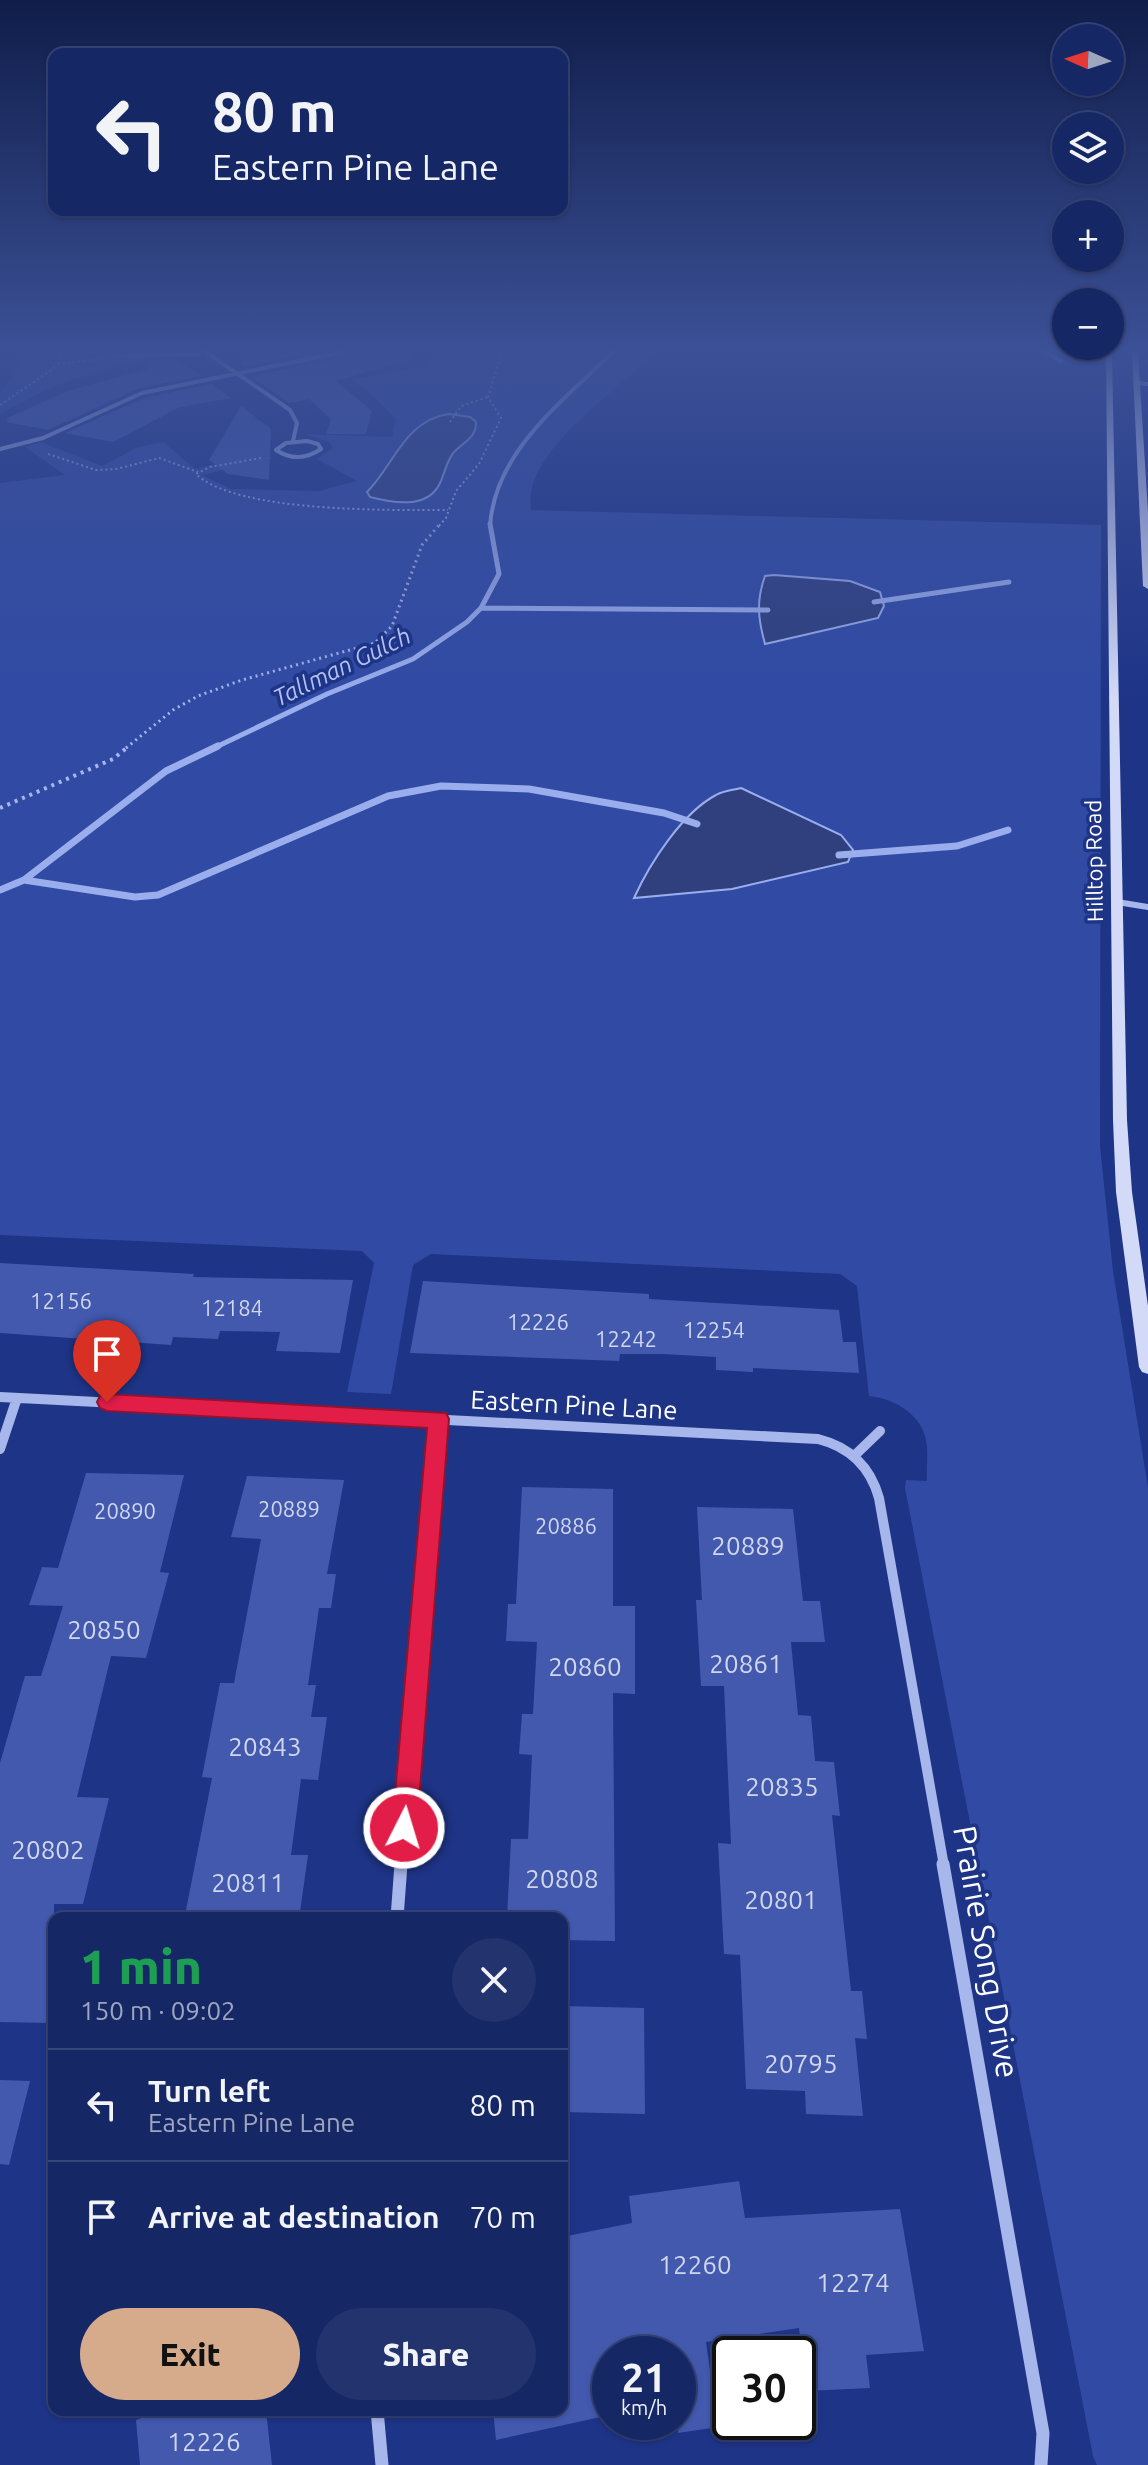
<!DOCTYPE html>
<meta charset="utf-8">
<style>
:root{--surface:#162765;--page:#23336e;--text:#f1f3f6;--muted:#9ea5bf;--line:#354479;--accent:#d6ab8b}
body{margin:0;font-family:Ubuntu,sans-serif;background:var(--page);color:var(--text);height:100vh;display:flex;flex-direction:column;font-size:30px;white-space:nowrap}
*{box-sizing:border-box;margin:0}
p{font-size:26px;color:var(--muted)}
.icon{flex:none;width:44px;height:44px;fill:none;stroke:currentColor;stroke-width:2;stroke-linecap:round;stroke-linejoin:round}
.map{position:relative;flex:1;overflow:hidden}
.drawer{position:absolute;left:48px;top:1912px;width:520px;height:504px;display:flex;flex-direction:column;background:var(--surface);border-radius:16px;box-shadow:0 2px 6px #0004,0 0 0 2px var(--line)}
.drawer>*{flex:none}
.hud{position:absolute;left:48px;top:48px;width:520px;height:168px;border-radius:16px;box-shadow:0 2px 6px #0004,0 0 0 2px var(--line);background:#162765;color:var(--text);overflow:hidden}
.needle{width:52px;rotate:273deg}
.fabs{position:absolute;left:1052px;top:24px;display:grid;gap:16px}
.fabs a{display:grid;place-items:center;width:72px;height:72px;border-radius:50%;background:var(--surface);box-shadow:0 2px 6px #0004,0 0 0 2px var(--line);font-size:40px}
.speed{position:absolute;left:592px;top:2336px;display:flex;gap:16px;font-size:40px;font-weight:700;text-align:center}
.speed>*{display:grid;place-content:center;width:104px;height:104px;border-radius:50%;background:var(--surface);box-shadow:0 2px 6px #0004,0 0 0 2px var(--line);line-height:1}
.speed small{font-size:20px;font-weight:400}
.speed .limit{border:4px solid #111;border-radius:12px;background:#fff;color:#111}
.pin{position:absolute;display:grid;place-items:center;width:68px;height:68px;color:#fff;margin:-82px -34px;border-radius:50% 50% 50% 0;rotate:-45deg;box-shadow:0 0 8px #0007}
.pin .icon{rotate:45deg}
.me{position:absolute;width:88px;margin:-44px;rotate:5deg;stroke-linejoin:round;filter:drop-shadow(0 0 6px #0008)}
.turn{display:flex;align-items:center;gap:28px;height:168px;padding:0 32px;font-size:36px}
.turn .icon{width:104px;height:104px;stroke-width:2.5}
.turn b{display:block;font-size:56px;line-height:68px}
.round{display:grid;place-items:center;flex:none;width:84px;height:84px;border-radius:42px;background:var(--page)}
.head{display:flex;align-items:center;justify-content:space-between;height:136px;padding:0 32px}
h1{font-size:48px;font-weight:800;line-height:60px;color:#1e9e55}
.action{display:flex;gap:16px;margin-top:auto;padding:16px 32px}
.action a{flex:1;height:92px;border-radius:48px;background:var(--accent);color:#111;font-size:32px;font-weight:800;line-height:92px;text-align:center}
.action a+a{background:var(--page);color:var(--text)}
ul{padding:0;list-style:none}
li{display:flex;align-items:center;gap:24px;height:112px;padding:0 32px;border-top:2px solid var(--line)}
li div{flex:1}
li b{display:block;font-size:30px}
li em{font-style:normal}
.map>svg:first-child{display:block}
.green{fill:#314ba5}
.water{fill:#30407f;stroke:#9aaeed;stroke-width:2}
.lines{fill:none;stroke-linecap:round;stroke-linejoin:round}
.stream-far2{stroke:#9aaeed;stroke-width:4}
.stream-far1{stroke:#9aaeed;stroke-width:5}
.stream{stroke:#9aaeed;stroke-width:7}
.building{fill:#4259ae}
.path-far2{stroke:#a7b6eb;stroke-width:2;stroke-dasharray:2 3;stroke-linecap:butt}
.path-far1{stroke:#a7b6eb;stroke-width:3;stroke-dasharray:2 4;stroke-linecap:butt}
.path{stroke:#a7b6eb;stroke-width:4;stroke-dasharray:3 5;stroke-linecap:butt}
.street-far4{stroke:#a7b6eb;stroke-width:4}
.street-far3{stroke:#a7b6eb;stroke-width:6}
.street-far2{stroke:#a7b6eb;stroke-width:8}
.street-far1{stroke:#a7b6eb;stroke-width:10}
.street{stroke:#a7b6eb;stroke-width:13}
.secondary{fill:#d3daf8;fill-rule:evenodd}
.route{fill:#e11d48;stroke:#92132f;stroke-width:2}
.labels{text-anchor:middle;stroke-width:7;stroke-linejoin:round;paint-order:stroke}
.far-street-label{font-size:22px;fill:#fff;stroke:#1e3487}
.number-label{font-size:22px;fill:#d0d6eb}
.far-water-label{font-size:24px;font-style:italic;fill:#b2c1f2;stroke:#1e3487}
.street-label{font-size:26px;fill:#fff;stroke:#1e3487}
.near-number-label{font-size:26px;fill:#d0d6eb}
.near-street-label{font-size:32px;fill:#fff;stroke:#1e3487}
</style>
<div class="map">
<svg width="1148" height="2465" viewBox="0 0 1148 2465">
<rect width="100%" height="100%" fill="#1e3487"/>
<path class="green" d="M17 352H198L199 355C129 358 60 377 0 415V392L17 371Z
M443 352H654C619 392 522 450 531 510L1101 525 1100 1146 1113 1271 1148 1488V2465H1097L1093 2456 905 1488 906 1480 927 1481C926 1470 928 1459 927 1448 926 1417 897 1399 869 1396L857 1286 840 1274 431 1254 413 1265 391 1394 347 1392 374 1263 362 1251 0 1235V483L65 475 25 447 41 442 102 466 136 448 163 442 195 469 255 454 274 458 202 475 231 489 319 491 357 481 317 459 333 448 329 442 305 434 392 437 396 419 367 390 351 380 424 366Z"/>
<path class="water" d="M449 414 470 417 476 422C476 438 465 441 455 451 446 460 445 474 439 485 426 509 393 503 370 497L367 492C394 465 405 420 449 414Z
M774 575 850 581 880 592 884 606 878 618 765 644C758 619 756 601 765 576Z
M741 788 841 835 853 850 848 862 732 889 634 898C650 863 682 813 716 795 723 791 733 790 741 788Z"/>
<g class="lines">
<path class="stream-far2" d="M1046 352 1061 361
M129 356 199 354
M490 526C495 451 563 401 613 352"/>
<path class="stream-far1" d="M874 602 1009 582
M481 608 768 610
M214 748 327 694 413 659 467 622 481 608 499 574 490 524"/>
<path class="stream" d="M839 855 957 846 1008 830
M24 880 135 897 158 895 388 796 441 786 529 789 664 813 697 824
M0 890 24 880 166 771 218 746"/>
</g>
<path class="building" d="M238 352H316L242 367Z
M348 352H409L410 359 336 381 372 411 366 434H326L331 419 309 399 289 403 250 376 344 357Z
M174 358 201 376 140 388 48 430 6 422 10 420 5 419 68 391 148 369 147 367 153 366 151 360Z
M212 384 231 398 180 407 113 442 65 433 144 398Z
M241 406 271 429 269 480 228 474 209 460Z
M0 1263 194 1274 193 1277 353 1280 340 1353 276 1351 280 1332 220 1331 218 1339 173 1337 171 1345 0 1333Z
M423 1281 649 1294V1299L839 1310 843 1342H856L859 1373 753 1368V1372L716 1370V1357L663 1354H620L619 1361 410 1353Z
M86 1473 184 1475 160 1572 169 1573 146 1658 111 1656 77 1797 109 1798 83 1904H54V2003L49 2023 0 2022V1763L25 1676H41L63 1606 29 1605 42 1567 58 1568Z
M247 1476 344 1480 327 1574H336L331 1608H319L308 1685H316L311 1717H327L318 1780 301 1779 291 1855H308L300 1912 186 1910 212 1778 202 1777 220 1683H234L261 1539 231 1537Z
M522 1487 613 1489V1606H635V1694L613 1693 615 1941 562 1940V1918H507L511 1839H528L532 1755 519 1754 522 1714H533L537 1642 506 1641 508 1604H516Z
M697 1507 793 1509 803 1601H820L825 1642H791L798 1715 811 1716 815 1761 834 1762 840 1816 832 1815 851 1991H862L867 2039 855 2038 863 2116 806 2114 805 2091 746 2089 740 1955 724 1954 718 1843 731 1844 724 1686H701L696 1600H702Z
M562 2006 644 2008 645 2114 562 2112Z
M0 2080 30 2081 9 2165 0 2164Z
M739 2181 745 2218 900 2209 924 2351 866 2355 870 2388 806 2391 799 2328 706 2342 718 2427 678 2433V2354H610V2415L496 2440 493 2410H562V2237L632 2223 629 2196Z
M162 2410H266L272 2465H140L136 2420Z"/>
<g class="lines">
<path class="path-far2" d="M58 364 132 355 192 353
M0 405 53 369 62 352
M450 422 461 406 488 397
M48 454 96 470 116 469 159 458 198 472
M261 458 210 467 196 474C237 513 391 510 448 510
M439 526 446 518 456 491 479 464 501 418 488 397 502 352"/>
<path class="path-far1" d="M126 748 173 710 198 696 242 680 375 643 392 626 422 545 440 524"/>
<path class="path" d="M0 808 113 759 129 746"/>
<path class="street-far4" d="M206 352 290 410 297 423 293 441
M1136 383 1148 384
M307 441 318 444 321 449C306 459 291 460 276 450L286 443Z
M0 449 43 438 142 393 343 352"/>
<path class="street-far3" d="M1117 902 1148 907"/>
<path class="street-far2" d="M0 1397H9"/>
<path class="street-far1" d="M0 1397 818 1439C850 1447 870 1466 879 1498L944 1866
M0 1449 17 1398
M854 1456 880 1431
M401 1866 438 1419"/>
<path class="street" d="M943 1864 1043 2433 1041 2465
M397 1918 401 1864
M377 2410 382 2465"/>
<path class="secondary" d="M1106 352H1112L1127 1120 1132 1192 1148 1306V1374L1142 1372 1139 1367 1116 1192 1113 1120Z
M1132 352H1138L1148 512V589L1143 586Z"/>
</g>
<linearGradient id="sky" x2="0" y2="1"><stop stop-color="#101d4a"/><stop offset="0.5" stop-color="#3b5096"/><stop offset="1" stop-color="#3b5096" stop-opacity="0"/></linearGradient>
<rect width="1148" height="698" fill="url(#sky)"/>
<path class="route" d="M107 1394 446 1413 449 1419 417 1828 413 1837 404 1841 395 1837 392 1828 427 1428 107 1411 100 1408 97 1402 100 1396Z"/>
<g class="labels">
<g class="far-street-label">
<text transform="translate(1094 861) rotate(-91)" y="8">Hilltop Road</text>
</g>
<g class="number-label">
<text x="61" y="1309">12156</text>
<text x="232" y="1316">12184</text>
<text x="538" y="1330">12226</text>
<text x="714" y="1338">12254</text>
<text x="626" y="1347">12242</text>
<text x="289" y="1517">20889</text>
<text x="125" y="1519">20890</text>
<text x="566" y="1534">20886</text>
</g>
<g class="far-water-label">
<text transform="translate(342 667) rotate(-26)" y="8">Tallman Gulch</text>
</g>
<g class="street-label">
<text transform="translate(574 1405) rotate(3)" y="9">Eastern Pine Lane</text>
</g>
<g class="near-number-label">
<text x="748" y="1555">20889</text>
<text x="104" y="1639">20850</text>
<text x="746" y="1673">20861</text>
<text x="585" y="1676">20860</text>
<text x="265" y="1756">20843</text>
<text x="782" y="1796">20835</text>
<text x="48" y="1859">20802</text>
<text x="562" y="1888">20808</text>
<text x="248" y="1892">20811</text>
<text x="781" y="1909">20801</text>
<text x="801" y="2073">20795</text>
<text x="695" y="2274">12260</text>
<text x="853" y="2292">12274</text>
<text x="204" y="2451">12226</text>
</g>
<g class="near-street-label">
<text transform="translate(986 1952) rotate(80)" y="11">Prairie Song Drive</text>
</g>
</g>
</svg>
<div class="fabs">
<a><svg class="needle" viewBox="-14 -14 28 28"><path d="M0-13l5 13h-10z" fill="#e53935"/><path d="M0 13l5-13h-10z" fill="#9ea5bf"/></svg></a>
<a><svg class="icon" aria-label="layers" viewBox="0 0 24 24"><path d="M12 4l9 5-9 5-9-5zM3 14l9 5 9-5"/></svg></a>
<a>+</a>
<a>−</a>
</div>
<div class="speed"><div>21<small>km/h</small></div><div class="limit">30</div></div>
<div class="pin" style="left:107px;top:1402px;background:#d93025"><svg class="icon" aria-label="arrive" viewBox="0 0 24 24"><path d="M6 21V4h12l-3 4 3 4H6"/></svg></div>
<svg class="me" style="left:404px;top:1828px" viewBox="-20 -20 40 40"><circle r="17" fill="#e11d48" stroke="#fff" stroke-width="3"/><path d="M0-11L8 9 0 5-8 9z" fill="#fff"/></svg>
<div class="hud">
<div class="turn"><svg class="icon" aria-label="left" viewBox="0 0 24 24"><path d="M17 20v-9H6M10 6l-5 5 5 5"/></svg><div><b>80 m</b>Eastern Pine Lane</div></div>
</div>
<section class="drawer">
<div class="head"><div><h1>1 min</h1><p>150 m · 09:02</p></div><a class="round"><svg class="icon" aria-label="close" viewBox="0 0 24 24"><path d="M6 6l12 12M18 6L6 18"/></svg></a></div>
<ul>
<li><svg class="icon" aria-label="left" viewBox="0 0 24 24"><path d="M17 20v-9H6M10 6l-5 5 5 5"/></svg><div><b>Turn left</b><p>Eastern Pine Lane</p></div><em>80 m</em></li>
<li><svg class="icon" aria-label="arrive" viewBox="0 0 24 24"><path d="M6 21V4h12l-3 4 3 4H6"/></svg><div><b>Arrive at destination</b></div><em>70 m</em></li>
</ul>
<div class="action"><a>Exit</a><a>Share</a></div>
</section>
</div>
